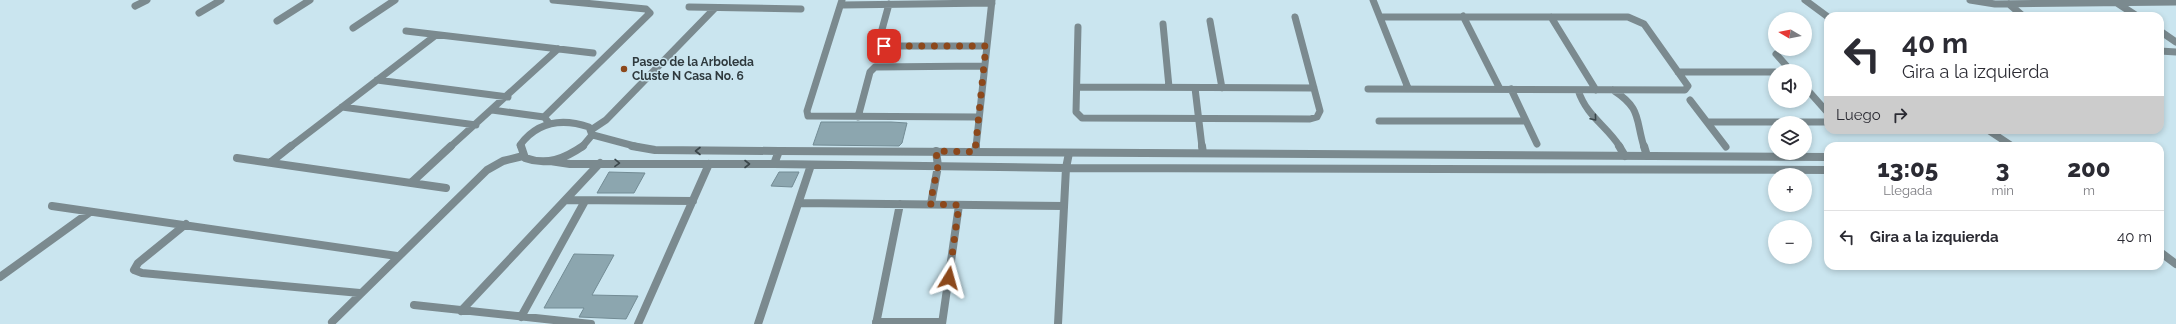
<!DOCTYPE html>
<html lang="es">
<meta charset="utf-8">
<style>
:root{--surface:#fff;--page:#f2f2f3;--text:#2b2b33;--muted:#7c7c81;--line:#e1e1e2}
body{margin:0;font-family:Raleway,sans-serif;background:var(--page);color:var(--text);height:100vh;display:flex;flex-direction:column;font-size:15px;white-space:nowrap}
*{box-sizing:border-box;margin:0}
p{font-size:13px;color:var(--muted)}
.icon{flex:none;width:22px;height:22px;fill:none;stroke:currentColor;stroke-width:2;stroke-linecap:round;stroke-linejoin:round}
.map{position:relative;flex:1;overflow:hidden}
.panel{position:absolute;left:1824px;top:142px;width:340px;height:128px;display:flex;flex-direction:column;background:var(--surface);border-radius:12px;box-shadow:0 2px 6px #0003}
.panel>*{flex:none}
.hud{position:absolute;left:1824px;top:12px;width:340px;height:122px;border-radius:12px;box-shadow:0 2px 6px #0003;background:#fff;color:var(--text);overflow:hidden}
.needle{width:26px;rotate:280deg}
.fabs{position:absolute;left:1768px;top:12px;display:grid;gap:8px}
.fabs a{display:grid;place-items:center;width:44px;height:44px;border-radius:50%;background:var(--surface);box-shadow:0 2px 6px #0003;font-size:20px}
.pin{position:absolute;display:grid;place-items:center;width:34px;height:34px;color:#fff;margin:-17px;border-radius:8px;box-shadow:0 2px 6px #0006}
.me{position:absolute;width:44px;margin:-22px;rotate:8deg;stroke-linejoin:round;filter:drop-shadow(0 0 3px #0008)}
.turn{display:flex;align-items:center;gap:14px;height:84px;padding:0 12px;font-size:18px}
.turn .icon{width:52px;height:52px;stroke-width:2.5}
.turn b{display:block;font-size:28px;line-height:34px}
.then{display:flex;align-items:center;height:38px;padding:0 12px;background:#0003;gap:8px;font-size:15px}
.eta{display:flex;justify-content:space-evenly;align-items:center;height:68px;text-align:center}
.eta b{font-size:24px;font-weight:800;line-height:28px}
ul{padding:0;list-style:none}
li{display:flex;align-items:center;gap:12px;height:52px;padding:0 12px;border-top:1px solid var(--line)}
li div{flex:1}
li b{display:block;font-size:15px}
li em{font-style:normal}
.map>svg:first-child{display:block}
.building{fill:#8ca6af;stroke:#738c95}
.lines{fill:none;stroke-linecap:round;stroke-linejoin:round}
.service-far1{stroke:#7b8a8f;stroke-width:7}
.service{stroke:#7b8a8f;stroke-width:8}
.minor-far1{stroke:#7b8a8f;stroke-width:7}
.minor{stroke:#7b8a8f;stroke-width:8}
.tertiary-far1{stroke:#7b8a8f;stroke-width:7}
.tertiary{stroke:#7b8a8f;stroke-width:8}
.oneway{stroke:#3a464a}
.route{stroke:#8c481b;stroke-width:7;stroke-dasharray:0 12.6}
.poi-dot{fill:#8c481b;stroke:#cae5ef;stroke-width:1.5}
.labels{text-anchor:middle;stroke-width:3;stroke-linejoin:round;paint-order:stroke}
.poi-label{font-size:12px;font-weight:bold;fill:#2f3a3e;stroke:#cae5ef;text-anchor:start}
</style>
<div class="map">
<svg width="2176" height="324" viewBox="0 0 2176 324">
<rect width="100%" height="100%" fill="#cae5ef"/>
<path class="building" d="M821 122H891L907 123 902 143 899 146 813 145Z
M609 172 645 173 634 193H597Z
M779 172H799L792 187 771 186Z
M574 254 614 255 592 295 638 296 626 319 579 317 584 308H544Z"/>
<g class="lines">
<path class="service-far1" d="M1195 88 1202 147"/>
<path class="service" d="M1202 146 1203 153"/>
<path class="minor-far1" d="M842 0 807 111 808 116 978 117
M1373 0 1408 88
M1970 0 1995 4 2176 2
M2117 3 2137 16
M889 4 878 44 880 46H986
M2009 4 2023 16
M842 5 992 3
M135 6 147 0
M689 7 801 9
M199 13 221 0
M1463 16 1500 89
M1551 17 1596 90
M277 21 310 0
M1210 21 1222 88
M1163 24 1169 87
M1078 27 1076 112 1082 118 1310 119 1317 117 1320 111 1295 17
M353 28 395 0
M406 31 593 53
M2160 31 2176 42
M2160 51 2176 52
M1776 54 1791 71
M1678 72H1775
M377 80 508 97
M1077 87 1314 88
M1805 87 1828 113
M1368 89 1685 90 1688 86 1644 24 1628 17H1380
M1511 89 1537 144
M1578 90C1587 117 1606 125 1620 147
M1613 90C1642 109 1635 118 1644 147
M1690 100 1726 147
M342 107 476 125
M492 110 544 117
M858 117 870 72 875 67 984 66
M1379 121H1525
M1707 122H1828
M550 124 544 117 650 13 646 9 553 0
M591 130 606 120 715 8
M593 135 638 147
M290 147 436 35
M450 147 558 49
M521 147 520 145C538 121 562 118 589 127L592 135 582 147
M976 147 992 0"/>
<path class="minor" d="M521 146 525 158C547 166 564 159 583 146
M1619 146 1625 156
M1644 146 1647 156
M975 152 976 146
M237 158 446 188
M550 161 570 164H774L779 151 655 150 632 146
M271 162 291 146
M774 164 1066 168 1828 170
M412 182 451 146
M567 200 693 201
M800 203 1063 206
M931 204 938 166 936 151
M52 206 397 256
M186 224 138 263 134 270 142 273 360 293
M0 277 90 212
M414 305 591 324
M461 311 600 163
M521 317 585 201
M332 322 487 170 503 161 523 156
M876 322H942
M638 324 709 164
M758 324 811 165
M876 324 900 204
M942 324 959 205
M1058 324 1066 168 1069 153"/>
<path class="tertiary-far1" d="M1805 0 1828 17
M1988 130 2012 146"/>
<path class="tertiary" d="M779 151 1828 157
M2160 252 2176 264"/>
</g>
<defs><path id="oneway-chevron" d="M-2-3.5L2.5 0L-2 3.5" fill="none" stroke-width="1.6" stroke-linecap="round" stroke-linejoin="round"/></defs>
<g class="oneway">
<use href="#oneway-chevron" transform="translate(1594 118) rotate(50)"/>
<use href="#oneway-chevron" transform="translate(698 151) rotate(-180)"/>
<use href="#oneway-chevron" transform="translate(617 163) rotate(1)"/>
<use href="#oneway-chevron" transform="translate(747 164)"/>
</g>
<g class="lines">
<path class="route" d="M884 46H986L975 152 936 151 938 166 930 204 959 205 949 278"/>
</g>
<circle class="poi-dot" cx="624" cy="69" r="4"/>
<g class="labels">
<g class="poi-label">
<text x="632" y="66">Paseo de la Arboleda<tspan x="632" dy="14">Cluste N Casa No. 6</tspan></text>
</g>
</g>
</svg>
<div class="fabs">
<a><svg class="needle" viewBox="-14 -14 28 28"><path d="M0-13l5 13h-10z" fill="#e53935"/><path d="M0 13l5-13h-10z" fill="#7c7c81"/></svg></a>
<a><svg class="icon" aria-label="sound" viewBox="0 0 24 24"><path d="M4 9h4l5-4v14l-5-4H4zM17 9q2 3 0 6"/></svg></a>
<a><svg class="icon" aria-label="layers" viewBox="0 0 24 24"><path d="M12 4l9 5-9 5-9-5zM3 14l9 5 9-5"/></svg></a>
<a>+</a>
<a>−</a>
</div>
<div class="pin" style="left:884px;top:46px;background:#d93025"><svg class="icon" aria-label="arrive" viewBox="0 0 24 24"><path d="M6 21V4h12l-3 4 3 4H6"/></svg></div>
<svg class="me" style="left:949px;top:278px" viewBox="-20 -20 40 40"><path d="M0-17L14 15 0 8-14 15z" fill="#8c481b" stroke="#fff" stroke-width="4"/></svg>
<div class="hud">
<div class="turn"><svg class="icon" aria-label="left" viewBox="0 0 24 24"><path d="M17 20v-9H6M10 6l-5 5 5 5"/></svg><div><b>40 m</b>Gira a la izquierda</div></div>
<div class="then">Luego<svg class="icon" aria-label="right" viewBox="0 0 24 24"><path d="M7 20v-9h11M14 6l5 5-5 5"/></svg></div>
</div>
<section class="panel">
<div class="eta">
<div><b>13:05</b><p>Llegada</p></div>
<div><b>3</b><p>min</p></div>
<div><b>200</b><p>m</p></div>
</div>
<ul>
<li><svg class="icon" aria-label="left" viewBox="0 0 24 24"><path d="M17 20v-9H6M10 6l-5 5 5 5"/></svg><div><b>Gira a la izquierda</b></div><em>40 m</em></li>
</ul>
</section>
</div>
